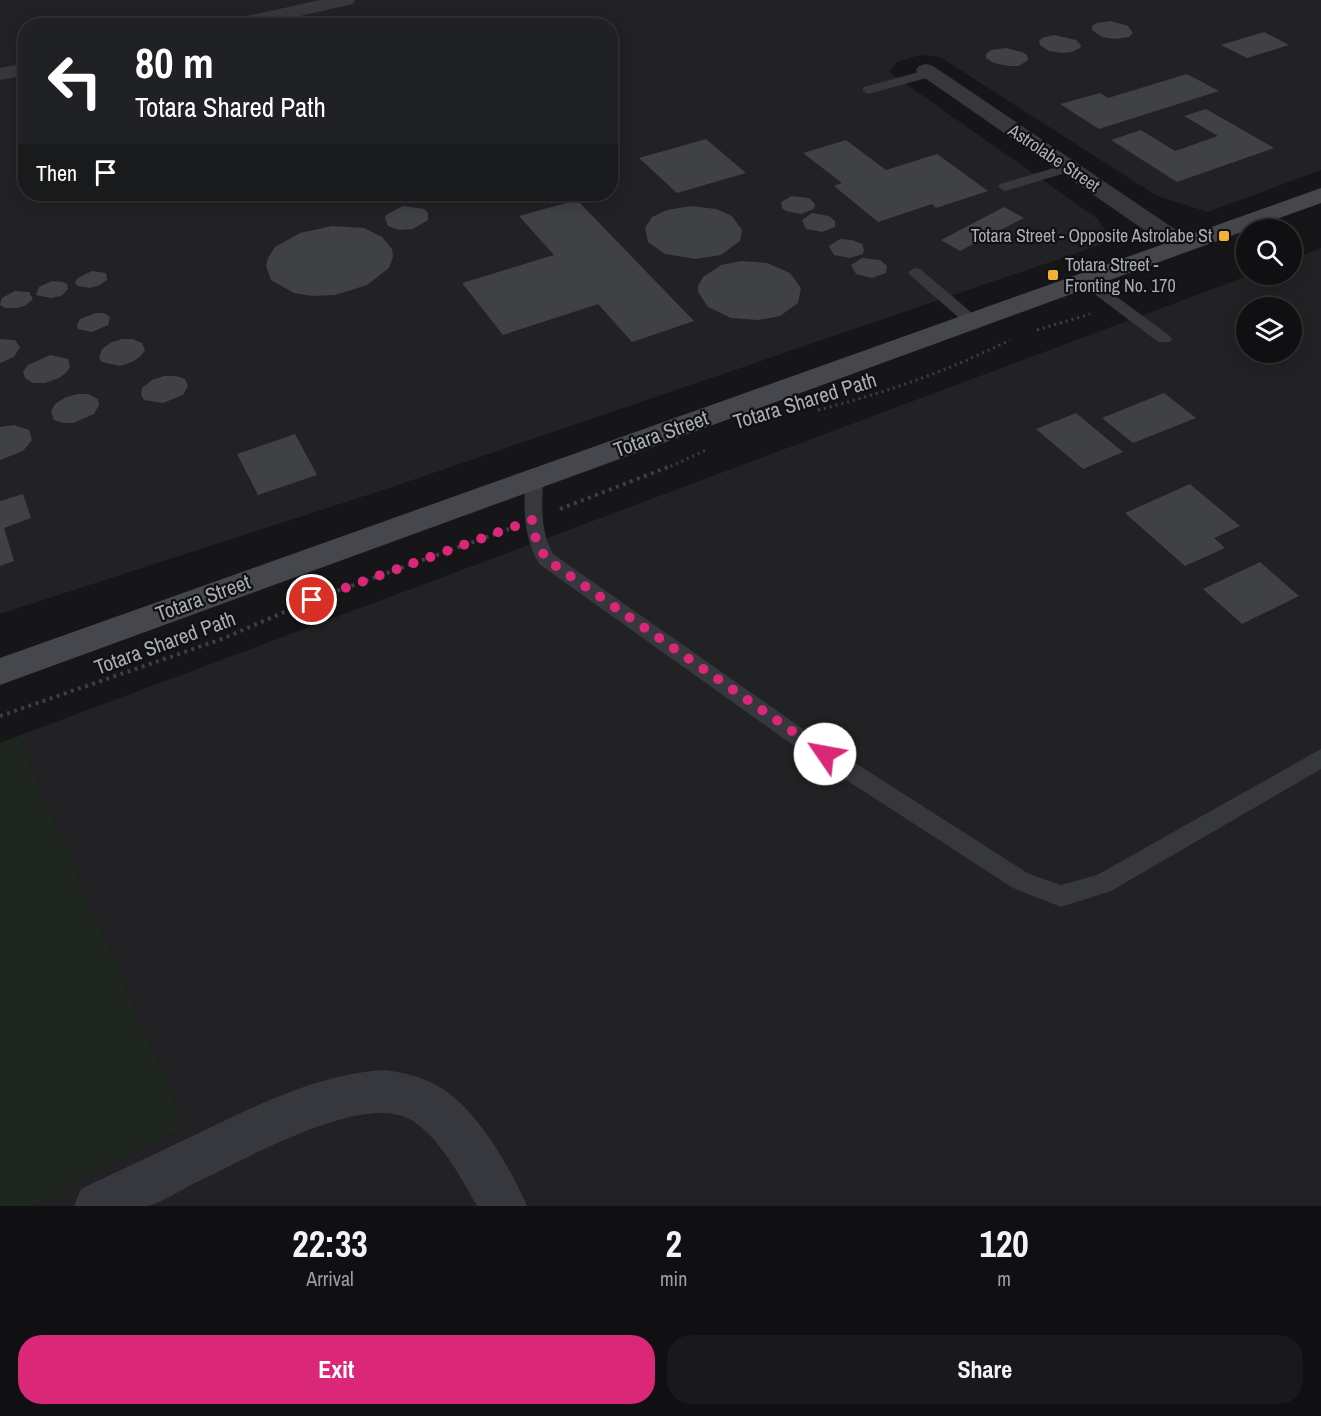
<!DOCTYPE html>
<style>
:root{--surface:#101012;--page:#19191b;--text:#f1f3f6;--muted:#9c9d9f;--line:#303032;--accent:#db2777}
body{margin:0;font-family:"Archivo Narrow",sans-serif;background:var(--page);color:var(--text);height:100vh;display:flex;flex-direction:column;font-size:22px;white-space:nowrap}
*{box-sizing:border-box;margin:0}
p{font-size:20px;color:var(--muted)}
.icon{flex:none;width:33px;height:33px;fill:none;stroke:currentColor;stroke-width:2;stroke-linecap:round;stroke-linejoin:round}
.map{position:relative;height:1206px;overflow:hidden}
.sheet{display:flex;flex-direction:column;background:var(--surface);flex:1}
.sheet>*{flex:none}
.hud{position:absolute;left:18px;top:18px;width:600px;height:183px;border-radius:24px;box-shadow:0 3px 15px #0003,0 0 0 2px var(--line);background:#202124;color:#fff;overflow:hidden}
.controls{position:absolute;left:1236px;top:219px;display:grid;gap:12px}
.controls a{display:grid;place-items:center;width:66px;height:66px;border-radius:50%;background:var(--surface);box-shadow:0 3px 15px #0003,0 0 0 2px var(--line);font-size:30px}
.pin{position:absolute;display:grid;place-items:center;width:51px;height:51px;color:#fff;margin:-26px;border:3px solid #fff;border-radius:50%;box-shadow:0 2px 6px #0007}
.me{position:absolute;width:66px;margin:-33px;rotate:303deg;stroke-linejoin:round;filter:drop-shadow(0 0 4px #0008)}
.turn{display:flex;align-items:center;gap:21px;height:126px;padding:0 18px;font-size:27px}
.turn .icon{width:78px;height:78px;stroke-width:2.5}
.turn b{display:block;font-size:42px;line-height:51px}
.then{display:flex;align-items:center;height:57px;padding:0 18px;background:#0003;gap:12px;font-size:22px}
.eta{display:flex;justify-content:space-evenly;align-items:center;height:102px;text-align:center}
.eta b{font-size:36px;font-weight:700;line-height:42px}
.cta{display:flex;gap:12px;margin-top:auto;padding:12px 18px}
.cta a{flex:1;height:69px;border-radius:24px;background:var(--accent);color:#fff;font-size:24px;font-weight:700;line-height:69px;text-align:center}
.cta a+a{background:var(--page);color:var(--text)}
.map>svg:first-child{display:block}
.built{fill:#222225;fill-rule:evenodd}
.green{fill:#1e261f}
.building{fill:#404145}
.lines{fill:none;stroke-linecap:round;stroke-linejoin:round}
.path-far1{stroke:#3d3f44;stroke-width:3;stroke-dasharray:2 4;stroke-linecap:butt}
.path{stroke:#3d3f44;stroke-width:4;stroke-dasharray:3 4.5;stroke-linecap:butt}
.service{fill:#37383d;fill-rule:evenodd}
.minor{fill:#37383d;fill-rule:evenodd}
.secondary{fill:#45474d;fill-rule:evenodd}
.route{stroke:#db2777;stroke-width:10;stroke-dasharray:0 18}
.poi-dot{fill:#f2b134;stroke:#111113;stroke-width:2}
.labels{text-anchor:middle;stroke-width:4.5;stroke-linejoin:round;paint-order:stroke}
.far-street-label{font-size:18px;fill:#a8adb8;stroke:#111113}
.far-poi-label{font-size:18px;fill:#a8adb8;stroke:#111113;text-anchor:end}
.street-label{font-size:21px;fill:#a8adb8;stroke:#111113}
</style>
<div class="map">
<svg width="1321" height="1206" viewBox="0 0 1321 1206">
<rect width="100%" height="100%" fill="#161618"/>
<path class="built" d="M0 0H1321V170L1208 212 1157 196 940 57 920 55 897 62 889 72 1098 219 1112 241 386 489 0 614ZM26 26H610V194H26Z
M1321 248V1206H35L186 1127 18 736 1250 275 1292 274V259ZM1246 308H1292V352H1246Z"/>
<path class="green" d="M18 736 186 1127 35 1206H0V743Z"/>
<path class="building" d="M1111 21 1128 26 1133 33 1129 37 1115 39 1102 37 1092 30V26L1097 23Z
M1264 32 1289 45 1247 58 1221 45Z
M1054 35 1076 40 1081 45 1080 48 1072 52 1062 53 1049 51 1040 45 1039 41 1042 38Z
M1006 48 1022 52 1027 55 1028 60 1019 66H1009L994 63 986 58V54L991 50Z
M1187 74 1219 91 1099 129 1060 104 1100 93 1108 98Z
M1206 109 1274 148 1177 182 1111 140 1141 130 1175 151 1218 136 1184 116Z
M706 139 746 173 677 193 639 158Z
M846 140 886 170 937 154 988 191 936 208 932 204 878 222 834 186 842 183 803 153Z
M792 196 809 198 815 204 814 209 801 214 786 211 782 208 781 202Z
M577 200 694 321 632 342 598 304 503 335 462 283 554 255 519 216Z
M403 206 424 209 428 213V220L413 229 399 230 388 226 385 218 386 215Z
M691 206 716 209 732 216 742 230 740 241 721 255 695 259 665 254 648 242 645 228 652 217 667 210Z
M1004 207 1024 218 960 251 941 240Z
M812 213 829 216 835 221V227L822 232 806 229 802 220Z
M332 226 364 228 382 237 392 249 393 257 389 268 367 285 335 295 313 296 294 293 271 280 266 266 268 258 275 247 300 233Z
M840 239 852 240 862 244 864 250 863 254 850 258 834 255 829 246Z
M862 258 880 260 887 266 886 273 872 278 856 274 851 265Z
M741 261 767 263 790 273 801 288 798 303 780 316 759 320 731 318 708 307 698 292V286L703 277 721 265Z
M92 271 106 273 107 280 100 285 90 288 77 286 75 282 78 278Z
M52 281 63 282 67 284 68 289 61 296 51 298 36 295 39 287Z
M15 291 29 292 33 299 26 305 18 308H5L0 305 2 298Z
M96 313H104L110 317 108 325 92 332 78 329 77 325 80 319Z
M0 339 15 340 20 347 14 357 0 363Z
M122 339H133L142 343 145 350 141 356 132 362 120 366 102 362 99 358 102 349 110 343Z
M50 355 68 359 70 367 66 373 59 378 45 383H33L25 378 23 372 28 365Z
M164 376H176L185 379 188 386 183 395 163 403 144 400 141 395 142 388 152 380Z
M1164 393 1196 418 1133 443 1102 418Z
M78 394H88L98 399 99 405 94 414 73 423H63L54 420 51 411 55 404 66 397Z
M1076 413 1123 452 1083 469 1036 429Z
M14 425 29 430 32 440 23 451 0 460V427Z
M295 434 317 475 258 495 237 454Z
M1190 484 1240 526 1214 538 1225 548 1185 566 1125 513Z
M23 494 31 518 4 528 14 561 0 566V501Z
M1260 562 1299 596 1242 624 1203 589Z"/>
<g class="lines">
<path class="path-far1" d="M1145 293 1176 278
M1037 330 1090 314
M818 410C885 393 948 371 1010 340
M665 469 706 450"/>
<path class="path" d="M560 509 668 467
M0 716 222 639 312 600 509 529"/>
<path class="service" d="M930 69 934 70V76L868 94 862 90 864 87Z
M1067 164 1074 168 1072 171 1005 191 998 187 1000 184Z
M915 268 920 269 978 318 980 321 978 324H966L910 275 908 272Z
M1085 275 1090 277 1170 336 1172 339 1170 342H1158L1080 283 1077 280Z
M534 473 540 475 543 479C542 505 540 531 553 554L813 736 1029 874 1061 885 1097 875 1321 749V769L1111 891 1061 907 1013 888 797 748 539 564C523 536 524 510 525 479L528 475Z"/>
<path class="minor" d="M320 0H355L353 4 256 26H218L220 22Z
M26 63V75L0 80V68Z
M926 64 933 66 1191 240 1194 245 1191 250 1182 252 1173 250 919 74 916 70 919 66Z
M383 1070C402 1072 419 1076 436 1085 475 1105 510 1167 527 1206H477C462 1179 436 1131 407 1118 359 1095 245 1159 201 1180 185 1187 164 1202 148 1206 132 1206 92 1206 74 1206L81 1189C120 1170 159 1152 197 1134 257 1105 316 1075 383 1070Z"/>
<path class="secondary" d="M1321 188V203L0 685V658Z"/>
</g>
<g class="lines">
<path class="route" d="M312 600 532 520 536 540 546 559 825 754"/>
</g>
<g class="poi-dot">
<rect x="1218" y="230" width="12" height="12" rx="3"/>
<rect x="1047" y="269" width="12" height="12" rx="3"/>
</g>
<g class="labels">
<g class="far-street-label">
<text transform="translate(1054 158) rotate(34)" y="6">Astrolabe Street</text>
</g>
<g class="far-poi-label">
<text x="1212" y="242">Totara Street - Opposite Astrolabe St</text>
<text x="1065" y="271" text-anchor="start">Totara Street -<tspan x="1065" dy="21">Fronting No. 170</tspan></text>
</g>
<g class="street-label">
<text transform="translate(805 401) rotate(-17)" y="7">Totara Shared Path</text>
<text transform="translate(661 434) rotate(-20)" y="7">Totara Street</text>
<text transform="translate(203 598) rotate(-20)" y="7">Totara Street</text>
<text transform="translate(165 643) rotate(-20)" y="7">Totara Shared Path</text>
</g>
</g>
</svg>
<div class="controls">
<a><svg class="icon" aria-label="search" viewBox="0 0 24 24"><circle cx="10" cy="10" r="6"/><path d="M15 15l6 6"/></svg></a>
<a><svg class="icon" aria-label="layers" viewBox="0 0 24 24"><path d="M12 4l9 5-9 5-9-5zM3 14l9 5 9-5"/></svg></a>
</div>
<div class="pin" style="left:312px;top:600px;background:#d93025"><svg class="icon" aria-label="arrive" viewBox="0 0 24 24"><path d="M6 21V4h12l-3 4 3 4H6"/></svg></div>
<svg class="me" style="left:825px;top:754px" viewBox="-20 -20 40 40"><circle r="19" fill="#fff"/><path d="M0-13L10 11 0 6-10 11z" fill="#db2777"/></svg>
<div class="hud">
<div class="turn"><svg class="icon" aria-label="left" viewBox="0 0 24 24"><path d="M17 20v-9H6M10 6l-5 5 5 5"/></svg><div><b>80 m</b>Totara Shared Path</div></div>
<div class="then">Then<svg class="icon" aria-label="arrive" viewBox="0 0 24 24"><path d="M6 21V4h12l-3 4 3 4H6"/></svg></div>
</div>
</div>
<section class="sheet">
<div class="eta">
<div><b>22:33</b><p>Arrival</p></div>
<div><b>2</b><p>min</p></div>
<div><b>120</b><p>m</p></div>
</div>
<div class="cta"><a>Exit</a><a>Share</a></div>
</section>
